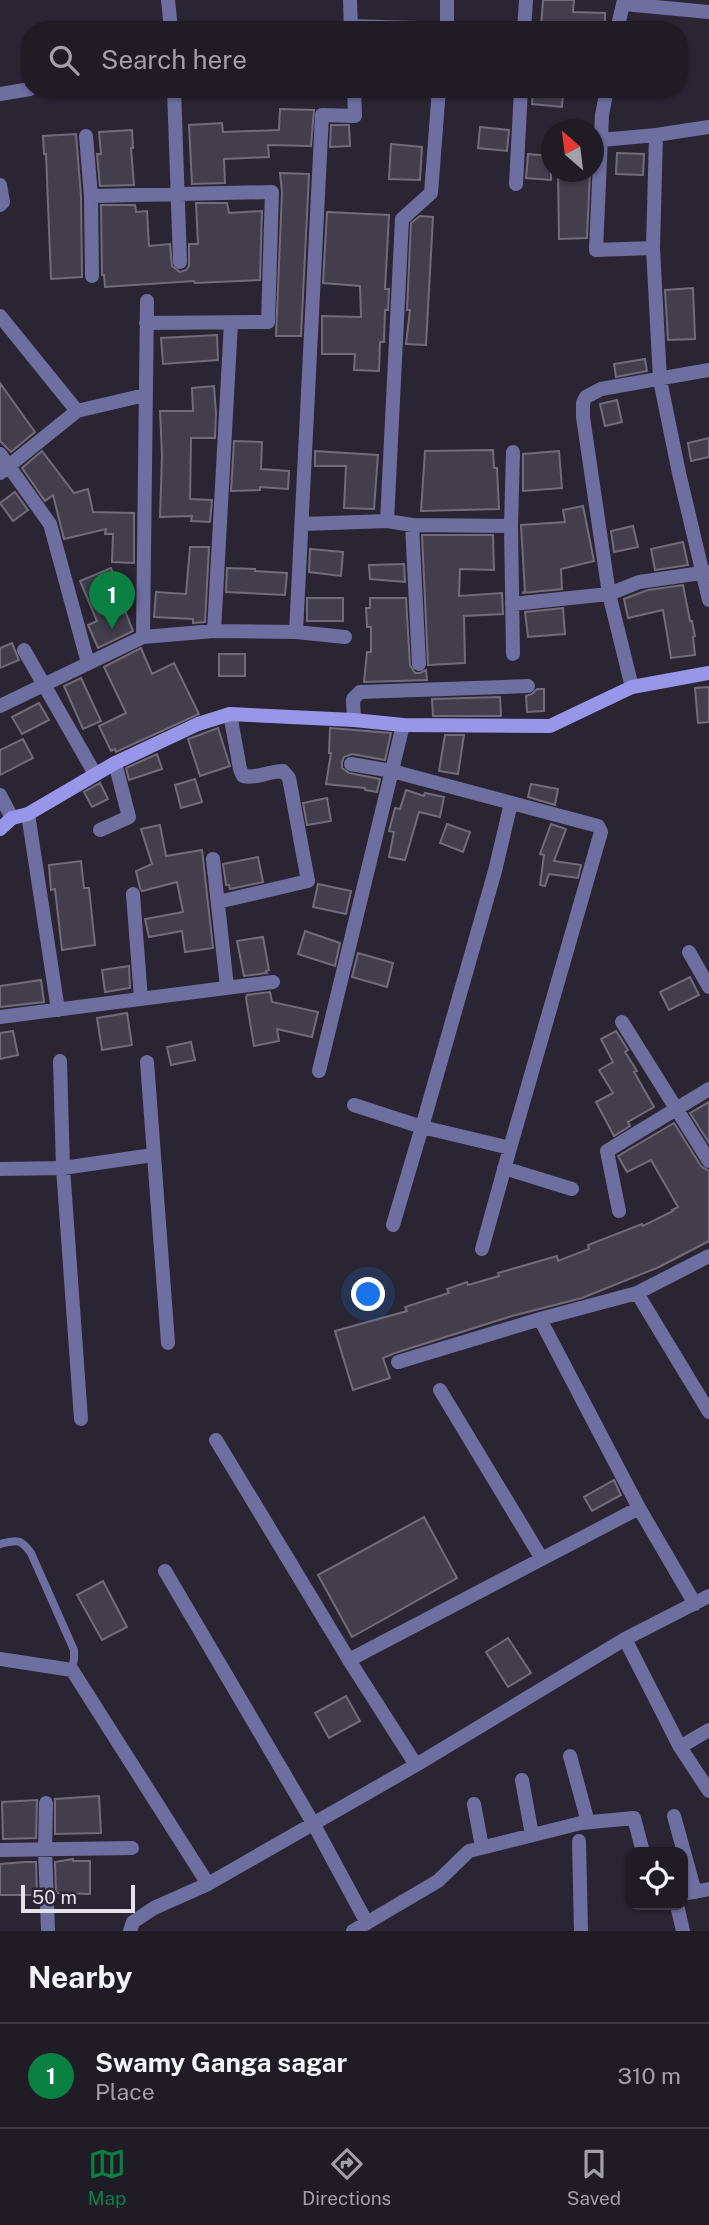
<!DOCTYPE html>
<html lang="en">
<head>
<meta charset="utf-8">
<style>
	body { margin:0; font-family:"Public Sans",sans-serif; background:#28252e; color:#f1f3f6 }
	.controls { position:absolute; right:21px; bottom:21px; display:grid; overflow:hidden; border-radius:14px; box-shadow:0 2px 5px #0004 }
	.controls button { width:63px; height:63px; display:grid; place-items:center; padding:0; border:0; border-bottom:2px solid #3d3a43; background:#201c26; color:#f1f3f6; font:35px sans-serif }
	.compass { position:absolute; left:541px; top:119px; width:63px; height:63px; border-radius:50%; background:#201c26; box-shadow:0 2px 5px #0004; rotate:332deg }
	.scale { position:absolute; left:21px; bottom:18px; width:114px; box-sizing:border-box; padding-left:7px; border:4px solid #e4e1e9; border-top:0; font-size:19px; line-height:24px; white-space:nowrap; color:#e4e1e9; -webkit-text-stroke:5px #2a2532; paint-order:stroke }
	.you { position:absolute; left:369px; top:1295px; width:24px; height:24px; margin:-18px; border:5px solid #fff; border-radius:50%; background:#1a73e8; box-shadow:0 0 0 10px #1a73e833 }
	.badge { display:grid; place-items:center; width:46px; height:46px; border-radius:50%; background:#0b8043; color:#fff; font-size:23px; font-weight:700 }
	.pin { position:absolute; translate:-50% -58px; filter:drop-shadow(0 2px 4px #0008) }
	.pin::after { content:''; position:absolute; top:37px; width:24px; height:21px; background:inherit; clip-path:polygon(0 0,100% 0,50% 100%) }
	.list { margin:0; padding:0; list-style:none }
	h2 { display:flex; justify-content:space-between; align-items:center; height:91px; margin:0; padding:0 28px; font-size:30px }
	h2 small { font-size:23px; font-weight:400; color:#a2a1a7 }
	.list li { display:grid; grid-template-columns:46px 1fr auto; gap:21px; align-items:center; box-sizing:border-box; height:105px; padding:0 28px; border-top:2px solid #3d3a43 }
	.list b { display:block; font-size:26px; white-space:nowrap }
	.list p { margin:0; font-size:23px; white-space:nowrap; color:#a2a1a7 }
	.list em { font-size:23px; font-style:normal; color:#a2a1a7 }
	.icon { flex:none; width:38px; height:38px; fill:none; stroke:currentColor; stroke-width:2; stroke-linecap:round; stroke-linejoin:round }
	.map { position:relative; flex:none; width:709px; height:1931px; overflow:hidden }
	.search { position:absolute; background:#201c26; box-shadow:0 2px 5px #0004; left:21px; right:21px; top:21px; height:77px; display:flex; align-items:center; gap:18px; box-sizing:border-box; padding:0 24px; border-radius:28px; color:#a2a1a7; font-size:26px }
	.sheet { height:196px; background:#201c26 }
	nav { display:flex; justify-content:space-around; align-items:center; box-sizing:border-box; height:98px; border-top:2px solid #3d3a43; background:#201c26; font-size:19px; color:#a2a1a7 }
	nav a { display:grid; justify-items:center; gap:4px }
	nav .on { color:#0b8043 }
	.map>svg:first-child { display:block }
</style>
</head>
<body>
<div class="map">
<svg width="709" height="1931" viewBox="0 0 709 1931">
	<rect width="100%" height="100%" fill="#2a2532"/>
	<!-- building -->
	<path fill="#423e4b" stroke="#716c7b" stroke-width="2" d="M543 0H574L573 12 605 13V30L541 28Z
		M533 89H563L562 107 532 104Z
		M280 109 314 110 311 146 268 145 269 157 224 159 225 183 192 184 189 125 222 123 223 132 279 130Z
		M331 125H349L350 146 330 147Z
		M480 127 509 130 507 151 478 148Z
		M132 130 133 148H131L134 185 100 186 97 154H101L99 132Z
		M76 134 81 196 82 277 51 279 46 154H44L43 136Z
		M391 144 422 147 420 180 389 179Z
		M617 153 644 154 643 175 616 174Z
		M528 154 551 156V180L526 178Z
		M558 172H590L587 238 559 239Z
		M280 173 309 174 301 336H276L282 192Z
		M196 203H227L229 213 262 211 260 280 195 283 194 281 105 287 104 275H102L101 205H135L136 212 147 211 149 246 170 244 172 266 180 272 186 270 189 266V244H198Z
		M327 212 389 215 385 289H389L388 310H385L384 342H380L379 371 354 370 355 354H322V316L361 317 360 286 323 283Z
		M420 216 433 217 426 345 406 344 410 310H407L411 223Z
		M693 288 695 339 668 340 665 290Z
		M217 335 218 360 163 364 161 338Z
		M645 359 647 371 616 377 614 364Z
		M0 383 35 432 11 452 0 441Z
		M214 386 216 413 215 438H191L190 499 212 500 210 522 191 521 192 516 160 517 162 455 160 411H193L192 388Z
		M617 400 622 422 605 426 600 404Z
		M709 438V457L691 461 688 443Z
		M234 441 262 442 261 469 289 471 288 489 260 487V490L231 491Z
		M493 450 494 468H497L499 509 421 511 425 451Z
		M42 451 74 493 88 489 93 512 134 513V563L112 562 113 534H105L106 529 64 539 53 495 45 501 22 468Z
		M315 451 378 455 374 509 344 508 346 466H315Z
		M559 451 562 488 523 491V454Z
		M15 492 28 510 13 521 0 503Z
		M583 506 594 561 561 569 562 589 522 593 525 592 521 525 565 522 563 510Z
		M633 526 638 547 614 552 611 531Z
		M422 535H493L494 570 460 569 459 596 502 593 503 614 464 616 465 663 428 665Z
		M683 542 688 565 655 570 651 549Z
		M190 547H209L205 622 193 623V619L154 617 156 592 186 594Z
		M310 549 343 552 341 576 309 572Z
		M404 564 405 582 370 579 369 565Z
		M111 568 121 592 118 593 133 631 98 648 88 625 97 621 80 581Z
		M227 568 255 569V571L287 573 285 595 226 592Z
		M683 585 690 621H692L695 636 693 637 695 655 671 658 663 610 628 618 624 599 648 590Z
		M307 598H343V621H307Z
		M370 598H406L410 665 415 673H420L426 670 427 680 364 682 367 652H371V627H367L366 608H370Z
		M563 608 565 634 528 637 525 612Z
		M12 643 19 660 0 668V648Z
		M141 648 152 674 174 663 199 714 116 752 115 749 111 751 99 726 126 713 104 667Z
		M219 654H245V676H219Z
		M81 678 101 721 83 729 64 686Z
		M709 687V722L698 723 695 688Z
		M537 689H544V711L527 712 526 696 532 694Z
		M500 697 501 716H433L432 699Z
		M39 703 49 720 22 734 12 717Z
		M218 728 230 766 200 776 188 739Z
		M330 728 391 733 385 760 352 754 344 757 342 762V768L349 773 380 779 377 792 365 790V788L326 784 331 753H329Z
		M445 735H464L458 774 439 771Z
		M23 739 33 758 0 775V750Z
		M157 754 162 769 129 780 126 768Z
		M195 779 202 802 181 808 175 785Z
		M100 783 108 799 92 807 84 792Z
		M531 784 558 789 555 805 528 797Z
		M406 790 424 796 425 793 444 797 440 817 419 812 405 860 389 857 394 832 389 831 395 808 400 809Z
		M327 798 331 821 307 825 303 803Z
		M447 824 470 832 463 852 440 843Z
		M551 824 566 829 554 861 581 865 578 878 549 874 545 886 540 885 544 855 540 854Z
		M160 825 166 856 202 850 213 948 185 952 182 931 149 937 145 919 183 912 177 882 142 891 140 888 136 871 152 864 141 829Z
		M258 857 263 882 230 889 229 885H226L223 864Z
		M81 861 84 888H89L95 945 62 950 55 889 51 890 49 865Z
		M318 884 351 891 346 914 313 907Z
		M305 931 340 943 335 966 298 954Z
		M263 937 269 970 266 971 267 973 244 976 237 941Z
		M358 953 393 963 387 987 352 977Z
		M129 966 130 988 105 992 102 970Z
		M690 977 699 995 669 1010 660 992Z
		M41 980 44 1002 0 1007V986Z
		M270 992 272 1002 318 1012 312 1037 277 1029 279 1041 254 1046 246 998 247 995Z
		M127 1013 132 1045 102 1050 97 1018Z
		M13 1031 18 1055 0 1059V1033Z
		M616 1031 628 1050 625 1052 637 1071 634 1072 654 1107 628 1122 630 1126 614 1136 596 1102 613 1093 599 1070 613 1062 601 1039Z
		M191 1042 195 1060 171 1065 167 1047Z
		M709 1102V1143L690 1113Z
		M674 1123 701 1166 709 1171V1241L659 1267 582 1298 512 1316 395 1353 383 1358 390 1378 353 1390 335 1331 407 1311 405 1307 449 1293 447 1289 467 1282 468 1285 499 1276 498 1273 557 1256 558 1261 589 1249 588 1245 642 1224 643 1226 673 1211 672 1210 678 1207 651 1160 627 1172 618 1156Z
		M614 1480 621 1495 592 1511 584 1497Z
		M424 1517 457 1578 352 1637 318 1575Z
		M103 1581 127 1627 102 1640 77 1595Z
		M508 1638 531 1673 508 1687 486 1652Z
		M346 1696 360 1721 329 1738 315 1713Z
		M99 1796 101 1833 55 1834V1799Z
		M37 1800 36 1838 3 1839 2 1802Z
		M73 1859V1861H90V1894L56 1893 55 1862Z
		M25 1862H36L37 1895H0V1864Z"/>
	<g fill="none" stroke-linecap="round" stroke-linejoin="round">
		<!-- lane -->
		<path stroke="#6f6ea1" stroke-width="8" d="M0 1544C17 1540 20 1538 31 1553L74 1650V1659L72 1670"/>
		<!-- street -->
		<path stroke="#6f6ea1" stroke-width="14" d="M168 0 171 30
			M350 0 351 30
			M624 4 709 12
			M351 26 483 30
			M447 29V0
			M524 30 526 0
			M617 30 624 0
			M174 89 180 262
			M607 89 602 115 596 250 653 248
			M0 94 30 89
			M709 127 656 135 653 248 660 380 679 473 709 600
			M86 136 91 196 92 276
			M601 140 656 135
			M516 184 521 89
			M0 185 3 202 0 205
			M91 196 272 192 268 322 146 323
			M0 316 77 411
			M513 452 511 526 513 654
			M0 454 50 524 88 663
			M0 473 77 411 145 395
			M387 521 402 219 431 193 439 89
			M303 524 387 521 412 525 511 526
			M412 525 419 664
			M512 604 609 594 639 582 709 572
			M214 631 231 323
			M296 632 322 115 355 116 354 89
			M143 637 147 301
			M24 650 95 774
			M632 687 609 594 583 417V403L586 397 601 389 709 370
			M0 706 143 637 214 631 296 632 345 637
			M354 720 353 699 360 692 528 686
			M351 764 392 771 598 826 601 832 510 1148 422 1127 495 871 511 803
			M0 795 12 818
			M28 814 58 1010
			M100 830 129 817 115 763
			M213 859 227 987
			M133 894 141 999
			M218 902 308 881 289 778 283 771C270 771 255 779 243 776L240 769 230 714
			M689 952 709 987
			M0 1017 273 982
			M622 1022 709 1161
			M60 1061 63 1168 81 1419
			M147 1062 168 1343
			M319 1071 403 725
			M354 1105 422 1127 393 1225
			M504 1168 572 1189
			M0 1169 63 1168 153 1155
			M619 1211 607 1151 709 1089
			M482 1249 510 1148
			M637 1293 709 1412
			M540 1319 639 1508 695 1604
			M398 1362 540 1319 637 1293 709 1256
			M440 1390 542 1559
			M216 1440 349 1660 416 1765
			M165 1571 313 1823 367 1923
			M625 1639 680 1747 709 1791
			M0 1659 72 1670 208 1884
			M349 1660 639 1508
			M680 1747 709 1730
			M522 1780 532 1835
			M46 1803 45 1849 48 1931
			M474 1804 482 1847
			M674 1816 695 1892
			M581 1823 634 1818 643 1852
			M579 1841 581 1931
			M0 1850 132 1848
			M683 1894 709 1889
			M677 1905 683 1931
			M130 1931 133 1922 154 1908 208 1884 416 1765 625 1639 709 1596
			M353 1931 438 1881 469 1851 581 1823 586 1820V1815L570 1756"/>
		<!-- secondary -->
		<path stroke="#9995e8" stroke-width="14" d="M0 829 12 818 28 814 115 763 198 724 230 714 354 720 403 725 550 726 632 687 709 673"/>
	</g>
</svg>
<div class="controls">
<button><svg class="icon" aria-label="locate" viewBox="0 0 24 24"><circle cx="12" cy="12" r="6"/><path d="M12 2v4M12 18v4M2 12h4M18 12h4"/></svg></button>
</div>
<svg class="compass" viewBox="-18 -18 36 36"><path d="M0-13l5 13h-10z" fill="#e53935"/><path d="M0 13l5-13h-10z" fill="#a2a1a7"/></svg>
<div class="scale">50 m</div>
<div class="you"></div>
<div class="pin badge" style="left:112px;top:629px">1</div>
<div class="search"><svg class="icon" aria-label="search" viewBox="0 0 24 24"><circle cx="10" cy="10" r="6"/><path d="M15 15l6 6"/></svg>Search here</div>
</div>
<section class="sheet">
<h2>Nearby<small></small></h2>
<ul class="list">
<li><span class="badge">1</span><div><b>Swamy Ganga sagar</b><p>Place</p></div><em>310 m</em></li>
</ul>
</section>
<nav>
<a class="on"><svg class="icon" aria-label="map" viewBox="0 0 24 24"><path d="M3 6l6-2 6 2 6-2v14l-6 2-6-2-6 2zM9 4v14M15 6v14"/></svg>Map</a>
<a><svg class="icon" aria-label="directions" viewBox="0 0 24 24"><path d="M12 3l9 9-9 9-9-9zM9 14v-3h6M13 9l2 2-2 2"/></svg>Directions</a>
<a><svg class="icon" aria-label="saved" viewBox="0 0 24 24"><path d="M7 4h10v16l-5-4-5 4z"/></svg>Saved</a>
</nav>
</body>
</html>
